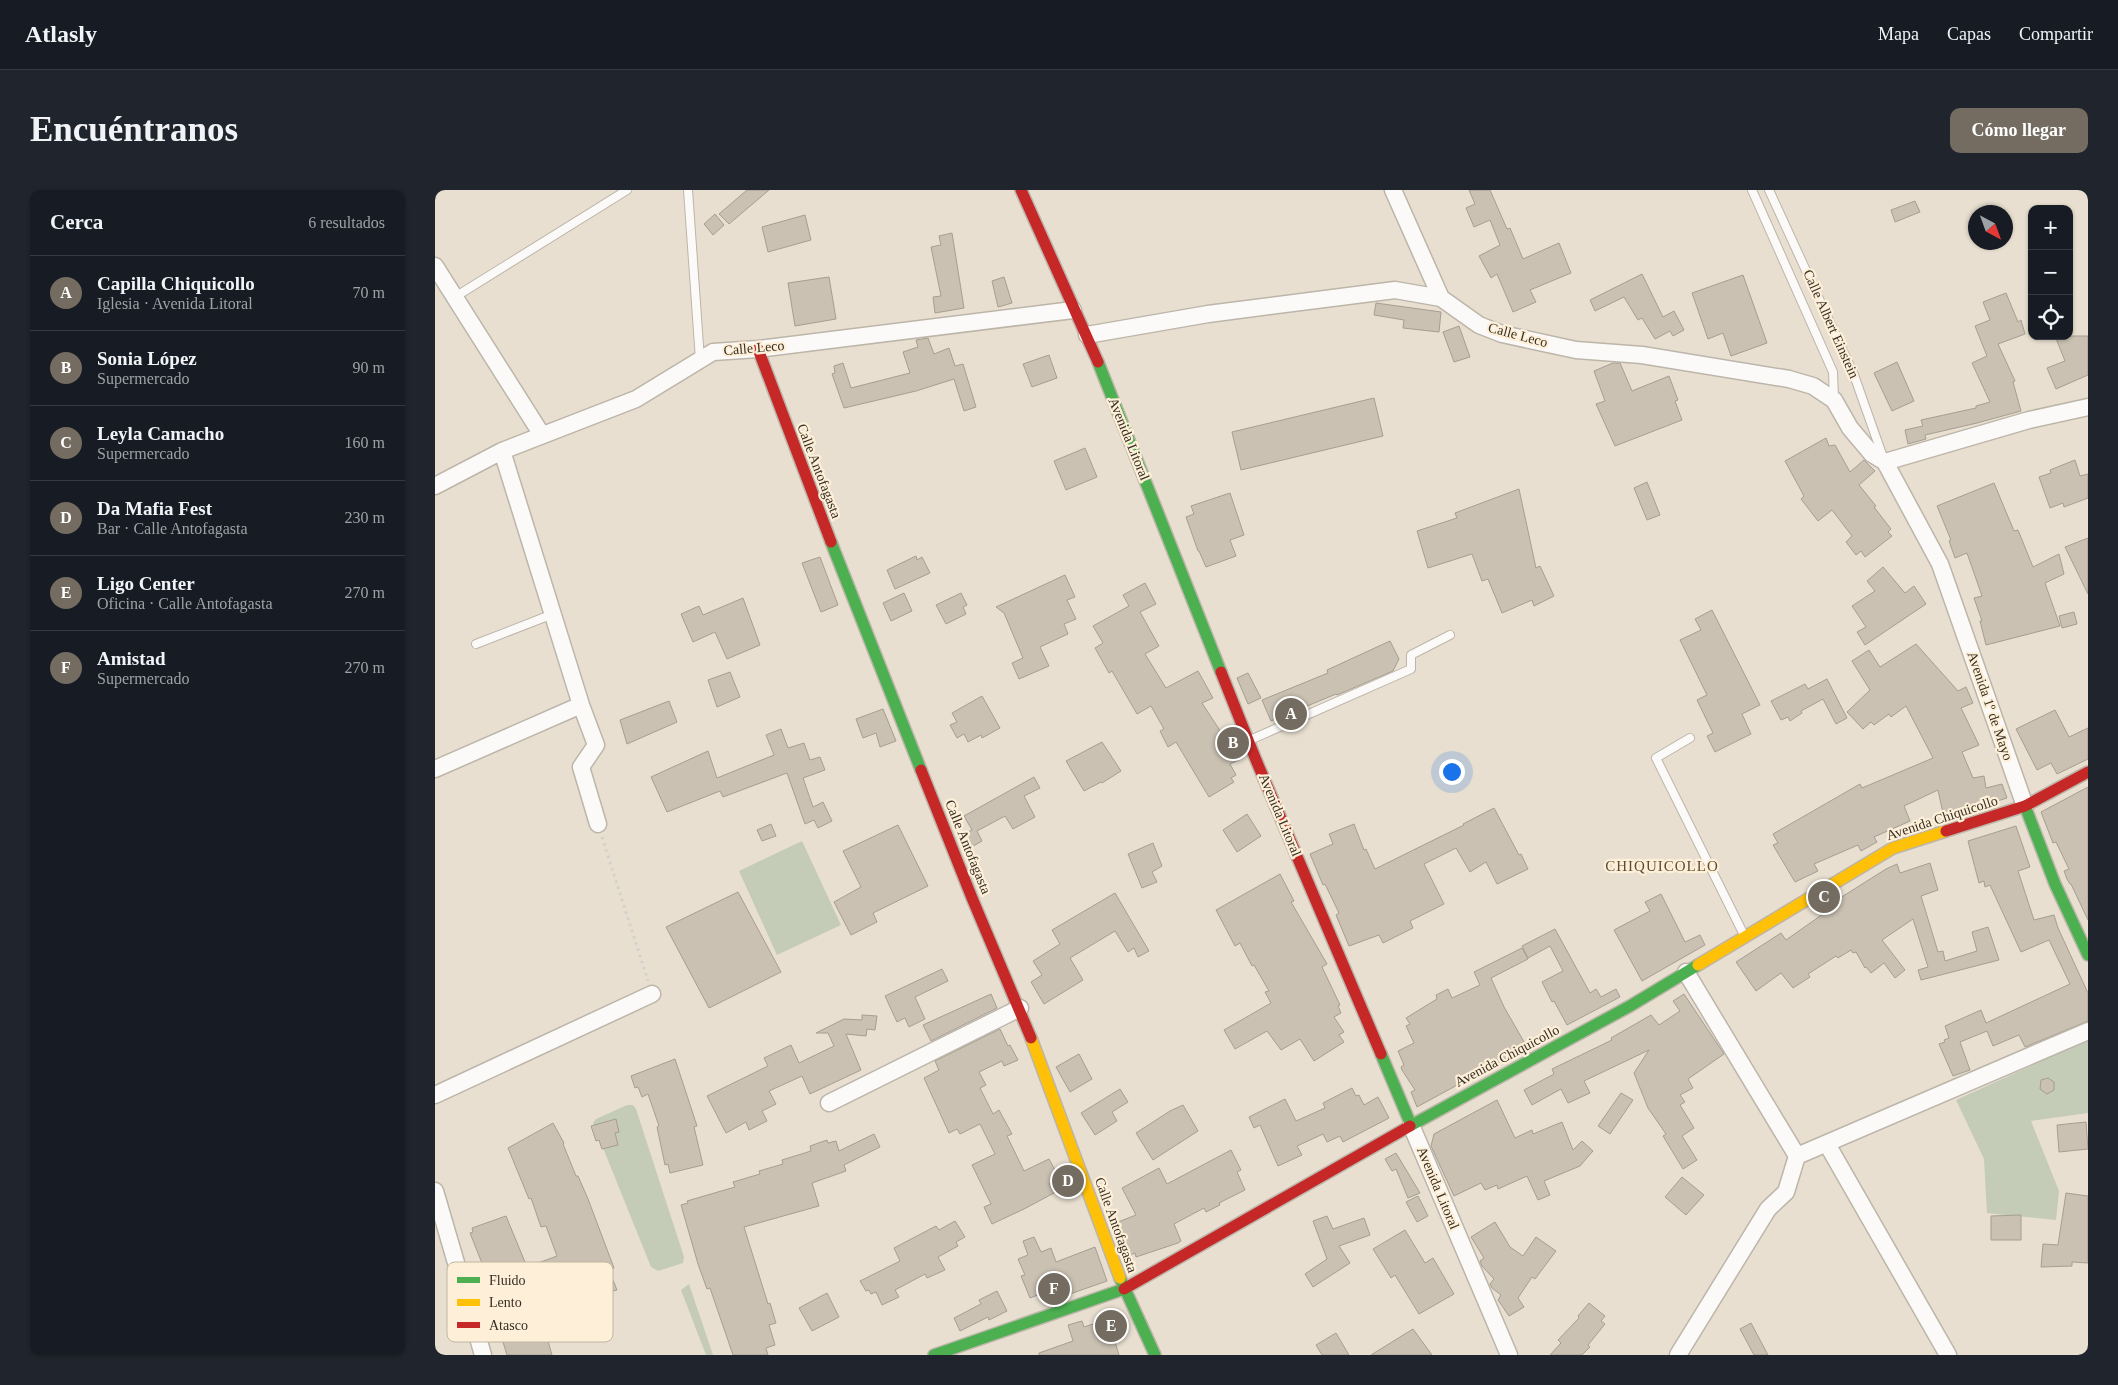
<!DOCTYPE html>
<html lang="es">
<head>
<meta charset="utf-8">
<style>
	body { margin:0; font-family:Georgia,serif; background:#20242c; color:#f1f3f6 }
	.controls { position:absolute; right:15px; top:15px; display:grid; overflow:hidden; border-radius:10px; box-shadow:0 1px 4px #0004 }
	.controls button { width:45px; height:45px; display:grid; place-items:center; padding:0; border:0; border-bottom:1px solid #363941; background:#171b24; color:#f1f3f6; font:25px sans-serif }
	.compass { position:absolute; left:1533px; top:15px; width:45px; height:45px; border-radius:50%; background:#171b24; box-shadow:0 1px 4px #0004; rotate:139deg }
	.you { position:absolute; left:1016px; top:581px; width:18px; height:18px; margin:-12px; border:4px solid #fff; border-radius:50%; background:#1a73e8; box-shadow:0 0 0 8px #1a73e833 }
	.badge { display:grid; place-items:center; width:32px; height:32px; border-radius:50%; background:#746c60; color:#fff; font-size:16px; font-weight:700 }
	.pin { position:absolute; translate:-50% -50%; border:2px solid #fff; box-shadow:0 1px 5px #0006 }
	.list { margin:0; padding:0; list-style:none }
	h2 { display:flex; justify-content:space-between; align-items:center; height:65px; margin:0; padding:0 20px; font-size:21px }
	h2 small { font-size:16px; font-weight:400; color:#9ea1a6 }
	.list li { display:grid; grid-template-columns:32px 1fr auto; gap:15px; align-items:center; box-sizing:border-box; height:75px; padding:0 20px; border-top:1px solid #363941 }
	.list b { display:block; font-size:19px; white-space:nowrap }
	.list p { margin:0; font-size:16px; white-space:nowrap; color:#9ea1a6 }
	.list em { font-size:16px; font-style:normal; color:#9ea1a6 }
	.icon { flex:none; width:28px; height:28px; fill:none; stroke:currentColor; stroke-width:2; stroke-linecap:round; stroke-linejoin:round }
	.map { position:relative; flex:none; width:1653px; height:1165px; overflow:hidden; border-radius:10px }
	header { display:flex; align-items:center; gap:30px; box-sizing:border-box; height:70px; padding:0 25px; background:#171b24; border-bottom:1px solid #363941 }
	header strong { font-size:24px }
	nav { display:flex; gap:28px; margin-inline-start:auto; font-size:18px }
	.intro { display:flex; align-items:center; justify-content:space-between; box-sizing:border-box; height:120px; padding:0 30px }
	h1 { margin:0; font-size:35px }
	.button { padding:12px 22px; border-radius:10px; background:#746c60; color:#fff; font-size:18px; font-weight:700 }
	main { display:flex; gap:30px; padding:0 30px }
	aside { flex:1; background:#171b24; border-radius:10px; box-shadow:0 1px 4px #0004 }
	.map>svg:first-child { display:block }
</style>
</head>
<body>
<header>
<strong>Atlasly</strong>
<nav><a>Mapa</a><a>Capas</a><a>Compartir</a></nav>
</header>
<div class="intro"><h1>Encuéntranos</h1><a class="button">Cómo llegar</a></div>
<main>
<aside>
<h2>Cerca<small>6 resultados</small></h2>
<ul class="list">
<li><span class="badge">A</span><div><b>Capilla Chiquicollo</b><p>Iglesia · Avenida Litoral</p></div><em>70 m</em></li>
<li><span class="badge">B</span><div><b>Sonia López</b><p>Supermercado</p></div><em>90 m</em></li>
<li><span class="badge">C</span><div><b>Leyla Camacho</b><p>Supermercado</p></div><em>160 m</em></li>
<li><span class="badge">D</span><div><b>Da Mafia Fest</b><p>Bar · Calle Antofagasta</p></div><em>230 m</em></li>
<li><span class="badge">E</span><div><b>Ligo Center</b><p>Oficina · Calle Antofagasta</p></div><em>270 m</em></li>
<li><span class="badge">F</span><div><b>Amistad</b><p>Supermercado</p></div><em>270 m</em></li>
</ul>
</aside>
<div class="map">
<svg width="1653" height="1165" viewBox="0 0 1653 1165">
	<rect width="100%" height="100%" fill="#e8dfd0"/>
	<!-- green -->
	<path fill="#c4cbb7" d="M367 651 406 735 342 765 304 681Z
		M1653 850V923L1596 931 1624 1001 1621 1030 1552 1023 1549 969 1521 910Z
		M192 915H198L201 919 249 1067 248 1073 223 1081 216 1077 158 933 161 929Z
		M254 1094 278 1165H271L246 1100Z"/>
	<!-- building -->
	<path fill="#cac1b2" stroke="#a59e92" d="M312 0H334L294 34 284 24Z
		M1034 0H1055L1072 39 1075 38 1088 69 1124 53 1136 83 1095 100 1101 112 1078 122 1062 84 1056 88 1044 66 1065 55 1055 30 1039 37 1031 18 1040 14Z
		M1480 11 1485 22 1460 32 1456 20Z
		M280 24 289 35 278 45 269 34Z
		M370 25 376 50 333 62 327 37Z
		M517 43 529 118 500 123 498 107 506 106 496 57 506 55 504 46Z
		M1207 84 1228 127 1239 121 1249 140 1238 146 1235 141 1220 149 1207 128 1203 130 1189 107 1160 121 1155 110Z
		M1308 85 1332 153 1296 166 1288 143 1273 149 1257 103Z
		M394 87 401 129 360 136 353 93Z
		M569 87 577 113 563 117 557 91Z
		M1571 103 1583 132 1586 130 1590 144 1563 154 1580 191 1578 192 1586 221 1542 233 1490 245 1491 249 1473 254 1470 240 1488 236 1486 230 1541 218V216L1555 212 1537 173 1552 166 1540 136 1555 130 1548 112Z
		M941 113 1006 122 1004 142 968 138 969 130 939 125Z
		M1024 136 1035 167 1019 172 1008 142Z
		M1620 146H1653V185L1621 199 1612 178 1630 171Z
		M493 148 499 164 514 158 520 176 528 174 541 217 529 221 519 189 481 201 409 218 397 184 400 183 399 176 408 173 416 198 475 183 468 162 483 157 481 150Z
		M614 165 622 188 597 197 588 174Z
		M1462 172 1479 211 1457 221 1439 183Z
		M1178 173H1185L1197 201 1234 186 1243 210 1240 211 1247 230 1180 256 1161 214 1170 211 1159 181Z
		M939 208 948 246 806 280 797 242Z
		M1391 248 1394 256 1400 255 1415 282 1429 270 1440 281 1424 295 1441 316 1439 317 1456 339 1453 342 1457 346 1430 367 1426 361 1421 365 1411 352 1417 346 1397 320 1383 331 1366 309 1369 306 1350 271Z
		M650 258 662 287 631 300 619 271Z
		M1640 270 1645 286 1653 284V308L1629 317 1628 313 1615 318 1604 287 1616 283 1615 280Z
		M1212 292 1225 325 1212 330 1199 298Z
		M1559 293 1579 341 1583 340 1598 377 1624 364 1629 384 1610 393 1625 436 1551 455 1545 431H1547L1539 408 1547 406 1532 363 1520 368 1514 351 1516 350 1502 316Z
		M1084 299 1101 378 1105 376 1119 406 1099 416 1097 410 1067 423 1053 389 1047 391 1037 364 993 378 982 341 1022 328 1020 323Z
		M795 303 809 345 795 350 801 366 771 377 764 361H763L751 327 759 324 756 316Z
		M1653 348V404L1630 357Z
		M481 366 482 370 487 367 495 383 460 399 452 380Z
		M385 367 403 415 386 422 367 373Z
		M1448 377 1470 403 1479 396 1491 414 1430 455 1422 442 1431 437 1417 416 1440 401 1432 391Z
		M630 385 640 407 632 410 641 429 629 434 633 444 605 457 614 476 584 489 577 473 588 468 569 423 561 417Z
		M710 393 721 414 705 422 724 456 710 464 731 498 763 481 778 508 767 513 804 570 795 574 801 585 796 588 799 592 774 607 741 552 733 557 725 541 729 539 716 516 702 524 677 481 674 483 660 458 668 453 658 436 694 416 688 405Z
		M469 403 477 421 456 431 448 413Z
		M526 403 532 415 528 417 531 424 511 434 501 415Z
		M308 408 325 455 292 469 280 442 258 452 246 424 264 416 268 425Z
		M1277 420 1325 515 1307 524 1316 544 1280 562 1272 546 1278 543 1262 510 1272 505 1245 450 1266 440 1260 429Z
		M1639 422 1642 434 1627 438 1624 426Z
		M955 451 964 469 958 481 902 505 901 504 836 531 827 510 893 483 892 480Z
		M1481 454 1523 501 1531 497 1538 513 1526 518 1544 555 1527 562 1538 588 1549 586 1551 598 1567 594 1572 608 1547 616 1508 623 1503 600 1469 616 1475 631 1439 647 1442 652 1426 661 1423 655 1379 674 1383 681 1360 692 1338 655 1343 653 1338 644 1425 594 1427 598 1498 568 1471 516 1456 527 1454 524 1439 535 1436 532 1428 539 1412 522 1435 500 1417 471 1434 460 1445 477Z
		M295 482 305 507 282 517 273 490Z
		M813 483 826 508 813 514 802 488Z
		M1392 489 1412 528 1401 534 1388 509 1366 521 1367 523 1355 531 1353 527 1346 530 1336 511 1370 494 1373 499Z
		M547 506 565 538 547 548 546 545 533 552 529 544 522 548 515 535 522 532 517 523Z
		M234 511 242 532 192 554 185 530Z
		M448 519 461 551 445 557 441 543 428 548 421 529Z
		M1620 520 1634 547 1653 538V569L1622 584 1616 573 1602 580 1581 539Z
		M346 539 353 558 369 553 375 570 385 567 390 580 368 588 378 617 388 612 397 631 383 638 379 630 370 634 352 583 288 607 285 601 232 622 216 587 273 561 282 588 339 565 331 545Z
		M667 552 686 581 667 593 666 592 649 601 631 571Z
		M599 587 605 598 589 606 600 627 578 639 570 626 542 641 547 651 533 659 526 645 537 640 529 626Z
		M1653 597V730L1636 694H1635L1632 689 1629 681 1634 679 1621 652 1618 653 1606 622Z
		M1059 618 1084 665 1086 664 1093 679 1062 694 1051 672 1035 682 1021 658 989 674 1009 714 975 731 978 738 948 753 944 745 914 756 901 725 904 723 890 694 888 695 875 664 898 654 894 644 919 634 929 660 931 659 940 679 1029 635 1028 634Z
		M812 624 826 646 802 662 788 640Z
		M336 634 341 646 327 651 322 640Z
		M463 635 493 696 438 723 442 732 416 745 399 712 426 697 408 661Z
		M1581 636 1595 677 1583 681 1599 730 1619 725 1623 738 1653 803V831L1590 857 1584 845 1558 856 1552 841 1525 852 1535 880 1518 886 1504 854 1510 852 1509 850 1514 848 1510 836 1546 820 1551 833 1635 794 1614 750 1586 762 1555 695 1550 697 1549 691 1544 693 1533 651Z
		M718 653 727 676 717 682 722 692 707 698 693 664Z
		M1495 673 1503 700 1486 706 1503 762 1508 761 1510 771 1542 761 1537 742 1553 737 1564 770 1486 790 1483 780 1493 777 1478 729 1447 750 1470 780 1460 788 1449 773 1436 783 1431 777 1430 778 1421 762 1418 763 1416 760 1403 768 1401 766 1373 784 1375 787 1358 798 1346 783 1321 801 1301 772 1346 743 1351 750 1388 724 1386 720 1451 679 1462 674 1465 683Z
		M845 684 859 711 856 712 892 774 887 777 905 815 903 816 906 823 899 827 909 842 904 845 909 852 879 871 865 849 846 860 832 841 800 859 789 840 836 813 830 802 834 801 819 775 817 776 805 753 800 756 781 720Z
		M303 702 346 782 274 818 231 737Z
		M680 703 714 761 703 767 699 758 693 762 680 741 635 768 648 790 609 814 596 792 607 785 598 771 625 754 617 740Z
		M1226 704 1250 752 1265 745 1270 755 1207 791 1179 740 1215 721 1210 712Z
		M1120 739 1155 803 1161 799 1166 807 1181 799 1185 807 1132 835 1119 811 1117 812 1107 792 1128 781 1115 756 1093 768 1087 756Z
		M1087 758 1093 769 1056 788 1069 817 1092 857 982 917 976 902 980 900 967 880 966 877 969 875 963 861 979 853 971 836 975 834 971 828 1002 809 1001 805 1013 799 1017 808 1045 795 1039 782Z
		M507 779 513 791 480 807 490 829 474 837 470 828 462 832 450 806Z
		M556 804 562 818 496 851 488 835Z
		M1249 804 1289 864 1253 889 1258 898 1245 905 1250 912 1245 915 1259 938 1247 946 1262 970 1248 979 1228 946 1231 944 1213 918 1199 883 1214 860 1149 891 1155 903 1133 913 1126 899 1097 915 1089 900 1119 884 1117 879 1177 850 1176 848 1216 825 1224 835 1245 821 1238 811Z
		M427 825 442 826 440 840 432 839 431 846 411 844 426 880 375 904 367 886 334 901 341 914 327 921 332 931 314 940 311 932 291 943 272 906 333 876 329 868 356 855 364 873 399 856 393 843H381L409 829 427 830Z
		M565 839 573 856 575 855 583 870 569 876 567 871 544 882 551 895 545 898 558 924 564 920 577 944 572 946 589 981 614 969 620 980 619 981 622 989 614 994 619 1003 589 1019 557 1034 549 1017 556 1014 537 975 560 964 545 934 525 944 522 939 514 943 489 888 504 880 500 871Z
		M644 864 657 889 635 902 621 877Z
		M240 869 262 936 259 937 268 975 235 983 233 974 230 975 222 937 224 936 213 904 207 907 203 897 200 898 196 886Z
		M1613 888 1619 892V900L1612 904 1605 899 1606 890Z
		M917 898 921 906 924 905 929 915 943 907 954 928 908 952 905 946 892 952 888 944 862 956 867 965 843 976 825 935 819 938 814 927 850 909 861 931 890 918 888 913Z
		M685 899 693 912 677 922 682 931 660 945 646 923Z
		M1186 903 1198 910 1175 944 1163 936Z
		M1062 910 1080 948 1097 940 1098 944 1127 932 1138 960 1147 951 1158 961 1145 976 1109 991 1115 1005 1103 1010 1092 986 1063 999 1062 995 1050 1000 1046 993 1019 1006 996 956 999 944Z
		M748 915 763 941 718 970 701 943 735 921Z
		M181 929 184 942 180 943 183 955 167 959 164 950 161 951 156 936Z
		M1651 932 1653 959 1624 962 1622 935Z
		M118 933 129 953 128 954 141 986H143L153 1009 179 1078 174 1080 182 1100 175 1102 177 1107 134 1124 140 1142 113 1151 117 1165H72L53 1104 47 1106 43 1095 54 1091 35 1043 38 1042 37 1038 71 1026 92 1077 122 1066 111 1036 106 1037 96 1008 94 1009 73 958Z
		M439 944 445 957 409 975 411 981 377 993 384 1016 309 1037 333 1114 335 1113 341 1133 334 1135 340 1155 331 1158 333 1165H298L275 1098 272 1099 263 1074 246 1015 253 1013 252 1011 300 997 298 992 325 984 324 981 348 974 347 970 376 961 375 956 392 950 393 953 401 951 404 961Z
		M796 960 806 980 802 982 810 1000 784 1013 785 1015 771 1022 769 1018 739 1034 746 1051 743 1053 701 1067 700 1063 695 1065 683 1032 701 1025 687 998 724 978 732 994Z
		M961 963 985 1003 973 1008 961 979 957 981 950 969Z
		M1247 987 1269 1005 1251 1025 1230 1007Z
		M1631 1003 1653 1006V1073L1637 1072V1076L1606 1077 1608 1054 1623 1055Z
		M983 1006 993 1026 982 1032 971 1012Z
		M1586 1025V1050H1556V1026Z
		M892 1026 898 1039 929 1028 935 1045 904 1056 915 1073 878 1097 870 1084 892 1069 878 1031Z
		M520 1031 530 1047 521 1052 523 1056 503 1067 510 1080 492 1088 490 1084 460 1100 464 1107 447 1115 441 1102 436 1104 434 1100 431 1101 425 1091 465 1071 459 1058 501 1036 504 1040Z
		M1060 1032 1075 1057 1088 1066 1101 1047 1121 1061 1100 1089 1097 1087 1083 1108 1089 1117 1074 1126 1063 1110 1066 1105 1057 1098 1055 1094 1059 1089 1047 1076 1045 1071 1049 1068 1036 1047Z
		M970 1040 990 1073 998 1068 1019 1104 984 1124 960 1085 956 1088 938 1059Z
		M599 1047 606 1062 616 1058 621 1072 660 1057 672 1091 632 1105 629 1095 595 1108 586 1086 590 1085 583 1069 593 1065 588 1051Z
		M562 1101 572 1121 554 1130 553 1127 525 1141 519 1128 546 1114 544 1110Z
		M392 1103 404 1127 377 1141 364 1118Z
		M1154 1113 1170 1126 1166 1131 1170 1134 1153 1155 1155 1157 1147 1165H1115L1126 1153 1123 1150 1144 1128 1143 1126Z
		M673 1129 684 1165H604V1163L638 1151 633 1135 647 1131 649 1137Z
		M1316 1133 1333 1165H1319L1305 1139Z
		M978 1139 997 1165H936Z
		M901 1143 914 1165H887L881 1155Z"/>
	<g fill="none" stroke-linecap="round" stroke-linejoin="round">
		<!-- lane casing -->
		<g stroke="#bcb5a9" stroke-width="10">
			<path id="lane" d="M253 0 265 170
				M1317 0 1398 182 1399 208
				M1334 0 1419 185 1449 270
				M20 107 192 0
				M41 454 118 424
				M1255 548 1221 568 1309 745
				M815 550 976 479V465L1015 445"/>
		</g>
		<!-- street casing -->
		<g stroke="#bcb5a9" stroke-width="19">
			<path id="street" d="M958 0 1006 108
				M0 76 107 245
				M652 145 773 124 960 100 1006 108 1044 135 1067 144 1141 160 1207 165 1354 189 1378 196 1399 210 1415 238 1437 264 1450 272 1594 230 1653 217
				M67 261 146 515 161 555 146 577 163 634
				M1450 272 1505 374 1590 616
				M0 296 67 261 201 209 278 162 323 159 638 120
				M0 579 146 515
				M1251 782 1362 966
				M0 905 217 804
				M394 913 585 818
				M976 935 1074 1165
				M1392 954 1513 1165
				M0 1001 48 1165
				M1243 1165 1333 1019 1351 1002 1362 966 1653 841"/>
		</g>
		<!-- fast casing -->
		<g stroke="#bcb5a9" stroke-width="14">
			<path id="fast" d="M663 172 786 482
				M396 352 486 580
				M1590 616 1620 694 1653 765
				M946 864 976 935
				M975 936 1195 816 1263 775
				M685 1088 720 1165
				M499 1165 689 1099"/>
		</g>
		<!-- slow casing -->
		<g stroke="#bcb5a9" stroke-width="14">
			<path id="slow" d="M1263 775 1458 658 1511 641
				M596 848 685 1088"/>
		</g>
		<!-- jam casing -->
		<g stroke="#bcb5a9" stroke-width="14">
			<path id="jam" d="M586 0 663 172
				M323 159 396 352
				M786 482 821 570 946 864
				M486 580 537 708 596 848
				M1511 641 1590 616 1653 582
				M689 1099 975 936"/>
		</g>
		<!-- path -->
		<path stroke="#d4d1cc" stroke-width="3" stroke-dasharray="2.5 4" stroke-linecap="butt" d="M167 647 213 791"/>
		<!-- lane -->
		<use href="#lane" stroke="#fcfaf8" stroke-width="8"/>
		<!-- street -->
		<use href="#street" stroke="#fcfaf8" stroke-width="16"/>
		<!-- fast -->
		<use href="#fast" stroke="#4caf50" stroke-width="11"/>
		<!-- slow -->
		<use href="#slow" stroke="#ffc107" stroke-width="11"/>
		<!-- jam -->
		<use href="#jam" stroke="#c62828" stroke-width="11"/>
	</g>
	<g text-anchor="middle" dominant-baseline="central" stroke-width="4.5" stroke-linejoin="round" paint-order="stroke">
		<!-- street labels -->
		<g font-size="14" fill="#352e23" stroke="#fef0d8">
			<text transform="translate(1396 134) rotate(66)">Calle Albert Einstein</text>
			<text transform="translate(1083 145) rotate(15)">Calle Leco</text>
			<text transform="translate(319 158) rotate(-5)">Calle Leco</text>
			<text transform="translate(694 249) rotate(68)">Avenida Litoral</text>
			<text transform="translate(384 281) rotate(69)">Calle Antofagasta</text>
			<text transform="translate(1555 516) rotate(71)">Avenida 1º de Mayo</text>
			<text transform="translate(845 625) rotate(67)">Avenida Litoral</text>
			<text transform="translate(1507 628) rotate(-18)">Avenida Chiquicollo</text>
			<text transform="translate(533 657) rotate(68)">Calle Antofagasta</text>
			<text transform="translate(1072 866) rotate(-28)">Avenida Chiquicollo</text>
			<text transform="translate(1003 998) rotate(67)">Avenida Litoral</text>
			<text transform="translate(681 1035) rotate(70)">Calle Antofagasta</text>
		</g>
		<!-- neighbourhood labels -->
		<g font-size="15" letter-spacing="1" fill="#5c4d34" stroke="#fef0d8">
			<text x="1227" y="676">CHIQUICOLLO</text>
		</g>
	</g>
	<!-- legend -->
	<rect x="12" y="1072" width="166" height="80" rx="8" fill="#fef0d8" stroke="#c2b6a2" stroke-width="1"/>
	<rect x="22" y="1087" width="23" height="6" fill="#4caf50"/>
	<rect x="22" y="1109" width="23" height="7" fill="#ffc107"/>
	<rect x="22" y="1132" width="23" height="6" fill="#c62828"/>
	<g font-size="14" fill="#352e23">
		<text x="54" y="1095">Fluido</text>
		<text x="54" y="1117">Lento</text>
		<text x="54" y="1140">Atasco</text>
	</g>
</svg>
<div class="controls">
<button>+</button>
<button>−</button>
<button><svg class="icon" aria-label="locate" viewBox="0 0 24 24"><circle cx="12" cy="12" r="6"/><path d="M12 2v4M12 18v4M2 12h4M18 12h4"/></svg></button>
</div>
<svg class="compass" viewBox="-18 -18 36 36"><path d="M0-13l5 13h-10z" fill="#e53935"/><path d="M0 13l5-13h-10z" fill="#9ea1a6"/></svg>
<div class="you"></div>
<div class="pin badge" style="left:856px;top:524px">A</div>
<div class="pin badge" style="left:798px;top:553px">B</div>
<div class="pin badge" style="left:1389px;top:707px">C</div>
<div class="pin badge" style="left:633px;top:991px">D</div>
<div class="pin badge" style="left:676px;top:1136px">E</div>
<div class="pin badge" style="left:619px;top:1099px">F</div>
</div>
</main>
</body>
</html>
